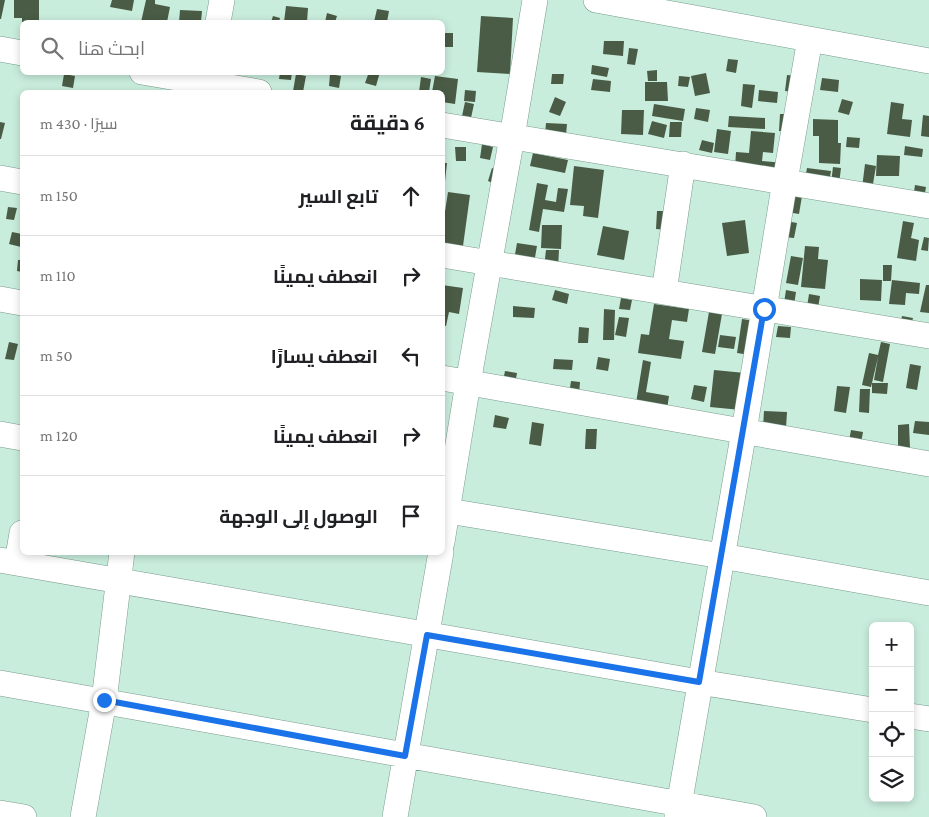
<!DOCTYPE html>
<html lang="ar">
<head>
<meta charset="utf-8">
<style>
	body { margin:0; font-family:"Crimson Pro",Cairo,serif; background:#f6f6f6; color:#202124; direction:rtl }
	.controls { position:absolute; right:15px; bottom:15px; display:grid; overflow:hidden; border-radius:8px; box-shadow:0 2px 8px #0003 }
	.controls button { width:45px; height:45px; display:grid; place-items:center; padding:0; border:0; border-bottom:1px solid #e0e0e0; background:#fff; color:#202124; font:25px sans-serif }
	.stop { position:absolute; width:15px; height:15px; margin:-11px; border:4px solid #1a73e8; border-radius:50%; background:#fff }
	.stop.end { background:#1a73e8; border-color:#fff; box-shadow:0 1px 5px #0008 }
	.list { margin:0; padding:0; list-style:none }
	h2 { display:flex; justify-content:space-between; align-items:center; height:65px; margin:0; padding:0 20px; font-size:21px }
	h2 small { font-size:16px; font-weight:400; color:#757577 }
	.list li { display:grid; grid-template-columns:32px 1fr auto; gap:15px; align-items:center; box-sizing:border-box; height:80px; padding:0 20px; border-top:1px solid #e0e0e0 }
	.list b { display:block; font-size:19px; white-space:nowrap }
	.list em { font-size:16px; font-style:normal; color:#757577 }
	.icon { flex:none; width:28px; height:28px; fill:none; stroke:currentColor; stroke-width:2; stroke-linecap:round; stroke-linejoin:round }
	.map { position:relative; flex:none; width:929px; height:817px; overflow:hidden; direction:ltr }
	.search { position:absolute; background:#fff; box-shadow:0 2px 8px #0003; left:20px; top:20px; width:425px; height:55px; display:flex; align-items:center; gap:12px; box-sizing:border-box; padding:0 18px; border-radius:8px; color:#757577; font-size:19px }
	.panel { position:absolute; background:#fff; box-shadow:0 2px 8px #0003; left:20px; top:90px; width:425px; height:465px; border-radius:8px; direction:rtl }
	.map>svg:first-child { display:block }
</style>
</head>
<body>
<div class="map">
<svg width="929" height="817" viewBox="0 0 929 817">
	<rect width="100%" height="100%" fill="#c9eddd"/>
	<!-- building -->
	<path fill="#4a5c45" d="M0 0H5L1 19H0Z
		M14 0H39V22H22V18H14Z
		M112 0H134L132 11 110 7Z
		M146 0H155V4L170 7 167 22H141Z
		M286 6 308 8 307 22H284Z
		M377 9 389 11 387 22H374Z
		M180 10 202 11 201 22H179Z
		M327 13 337 16 335 22H325Z
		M273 16 280 18 279 22H271Z
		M481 16 513 18 510 74 477 72Z
		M442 33H453V47H442Z
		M604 41H624L623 56 603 54Z
		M629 48 638 49 635 65 627 64Z
		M728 59 738 60 736 73 726 71Z
		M592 65 609 68 607 77 591 74Z
		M657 70V81H648L647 71Z
		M280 72H292L291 80 279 79Z
		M369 72H380L376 86 365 83Z
		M706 73 710 93 695 96 691 76Z
		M64 74 75 76 73 88 62 86Z
		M296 74 306 76 303 92 293 91Z
		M330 74 341 76 339 88 329 86Z
		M552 74H564L563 84H551Z
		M787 75 796 76 794 92 785 91Z
		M435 76 458 79 455 104 442 102V92H432Z
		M679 76 690 77 688 87 678 86Z
		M421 77 431 79 429 92H419Z
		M822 78 839 80 838 92 820 90Z
		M593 79 611 81 610 92 591 90Z
		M645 82H667L668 101H645Z
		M743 84 755 85 752 108 741 106Z
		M465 90 476 91 475 102 464 101Z
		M759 90 778 92 777 103 758 101Z
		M555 97 566 102 560 116 549 112Z
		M842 99 853 102 849 115 838 112Z
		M465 102 474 104 471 118 462 116Z
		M891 102 904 104 902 119 912 120 910 137 887 134Z
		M654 104 685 109 683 121 652 116Z
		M696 108 710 110 708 122 694 119Z
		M622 110H644L643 135 621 134Z
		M780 114H789V131H779Z
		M923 115 929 116V137L921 136Z
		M729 116 765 118V129L728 127Z
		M813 119 838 120V143H841L840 164 819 163V136H813Z
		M652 121 667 125 664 138 648 134Z
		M0 122 5 123 1 139H0Z
		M670 122H682L681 137H669Z
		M546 123 567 124 566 135 545 134Z
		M717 129 731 131 728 154 714 152Z
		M751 131 775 133 773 153 763 152 762 161 785 163 783 184 735 168 736 152 749 153Z
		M847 137 860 138 859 148 846 147Z
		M702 140 714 143 712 153 699 150Z
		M482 144 493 147 490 160 480 158Z
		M905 146 923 149 922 157 904 155Z
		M455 147H466V161H456Z
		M533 153 568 160 565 173 530 166Z
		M877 155 900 156 899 176H876Z
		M442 163H447L445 181H442Z
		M865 164 876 166 872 190 862 188Z
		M574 166 604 170 598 218 583 216 584 206 570 205Z
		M833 167 841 168 839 184 831 183Z
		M492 168 502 171 497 185 488 181Z
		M807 168 831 171 829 183 805 179Z
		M537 183 548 185 545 200 556 202 558 188 568 189 564 212 543 209 539 232 529 230Z
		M915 185 926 187 924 199 913 198Z
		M448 192 470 195 463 246 442 243V231Z
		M790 194 802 196 799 214 787 212Z
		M8 207 17 208 14 220 6 219Z
		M657 211H668L667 230 656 229Z
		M745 220 749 253 727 256 722 223Z
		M786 221 797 223 794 238 784 237Z
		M903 221 914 223 911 238 919 240 916 261 897 258Z
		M542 225H562L561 249 541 248Z
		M603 226 629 231 624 260 597 255Z
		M12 232 22 234 21 247 9 244Z
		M924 237 929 238 928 251 921 250Z
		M517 243 537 246 534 263 514 260Z
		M805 246 819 247 818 259 828 260 825 289 801 287Z
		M546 250H559L558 268 544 267Z
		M791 256 803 258 798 285 786 283Z
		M18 260H22V272L17 271Z
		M883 265H892L891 281H883Z
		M860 279 882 280 881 301 860 300Z
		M892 280 920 283 919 294 906 293 905 305 889 304Z
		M442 285 463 288 459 314 449 312 446 326H442Z
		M926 285H929V313L920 312Z
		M555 290 569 294 567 304 552 300Z
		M786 290 796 292 794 305 784 303Z
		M809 294 820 296 818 308 807 307Z
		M621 298 632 300 630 310 619 309Z
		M654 304 689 309 687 322 672 320 669 339 684 341 681 359 638 353 641 334 649 335Z
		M513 306 535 308 534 318 513 317Z
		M604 309 615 310 614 340H603Z
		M709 312 722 314 715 354 702 352Z
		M902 316 913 318 910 330 899 328Z
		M619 317 629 318 626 337 615 335Z
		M742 319 755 321 750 355 737 353Z
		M778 326 791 327 790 338 776 337Z
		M579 327 589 328 588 343H578Z
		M720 335 736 337 734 349 718 347Z
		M9 342 18 344 14 360 5 359Z
		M881 342 890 344 883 382 874 380 878 357 872 383H888L887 394 872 393V383L871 387 862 385 869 353 878 355Z
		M598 357 610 359 608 371 596 369Z
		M554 359 573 360 572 370 553 369Z
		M643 360 651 362 646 392 669 396 667 409 636 403Z
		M910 364 921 366 917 390 906 388Z
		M714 370 745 373 741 410 710 407Z
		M505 371 517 373 515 384 503 381Z
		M571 381 580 382 579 395 569 394Z
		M694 385 707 387 704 402 691 399Z
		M837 386 850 387 846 413 834 411Z
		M860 389H870L869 413 859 412Z
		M764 411 787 412 786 428 763 427Z
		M495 415 509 418 506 429 493 427Z
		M915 421 929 422V435L913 433Z
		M532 422 544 424 541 446 529 444Z
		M909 424 910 448 898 449V425Z
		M586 429H597L596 449H585Z
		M851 430 863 432 861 443 849 441Z"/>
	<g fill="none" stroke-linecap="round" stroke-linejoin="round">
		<!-- minor casing -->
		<g stroke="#799b8c" stroke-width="26">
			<path id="minor" d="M596 0 929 61
				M218 22 222 0
				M0 49 22 53
				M142 72 259 92
				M442 125 929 206
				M0 178 22 182
				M442 255 929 336
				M664 292 683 164
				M0 299 22 303
				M442 378 929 464
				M0 434 22 438
				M442 510 722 556 929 593
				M442 542 468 383 512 137 535 0
				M0 560 699 682 873 710
				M17 563 22 533
				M0 683 754 817
				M910 716 929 719
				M0 813 24 817
				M83 817 104 701 122 552
				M395 817 441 552
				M677 817 744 431 785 181 810 39"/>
		</g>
		<!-- minor -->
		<use href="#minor" stroke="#fff" stroke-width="25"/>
	</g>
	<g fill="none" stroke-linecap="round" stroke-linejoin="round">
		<!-- route -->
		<path stroke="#1a73e8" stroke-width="6" d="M104 700 405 756 427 635 699 682 764 309"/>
	</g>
</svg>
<div class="controls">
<button>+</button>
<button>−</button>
<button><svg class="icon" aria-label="locate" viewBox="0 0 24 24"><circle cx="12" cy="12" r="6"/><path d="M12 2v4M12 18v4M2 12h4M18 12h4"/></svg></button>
<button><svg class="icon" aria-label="layers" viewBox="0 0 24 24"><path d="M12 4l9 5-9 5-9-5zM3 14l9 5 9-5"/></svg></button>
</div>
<div class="stop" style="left:764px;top:309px"></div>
<div class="stop end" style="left:104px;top:700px"></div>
<div class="search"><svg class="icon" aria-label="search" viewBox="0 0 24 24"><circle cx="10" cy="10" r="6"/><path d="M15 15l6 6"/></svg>ابحث هنا</div>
<section class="panel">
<h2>6 دقيقة<small>سيرًا · 430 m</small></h2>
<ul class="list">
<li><svg class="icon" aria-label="ahead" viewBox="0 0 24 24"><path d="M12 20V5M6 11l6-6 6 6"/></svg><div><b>تابع السير</b></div><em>150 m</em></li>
<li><svg class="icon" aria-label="right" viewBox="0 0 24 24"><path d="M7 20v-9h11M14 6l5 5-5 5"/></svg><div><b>انعطف يمينًا</b></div><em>110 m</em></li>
<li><svg class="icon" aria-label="left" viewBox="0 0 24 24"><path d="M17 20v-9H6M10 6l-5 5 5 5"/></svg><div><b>انعطف يسارًا</b></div><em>50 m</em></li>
<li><svg class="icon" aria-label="right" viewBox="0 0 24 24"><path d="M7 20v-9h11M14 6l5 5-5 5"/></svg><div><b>انعطف يمينًا</b></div><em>120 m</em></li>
<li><svg class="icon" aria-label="arrive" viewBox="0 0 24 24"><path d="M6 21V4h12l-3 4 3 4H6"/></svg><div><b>الوصول إلى الوجهة</b></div></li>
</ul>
</section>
</div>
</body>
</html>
